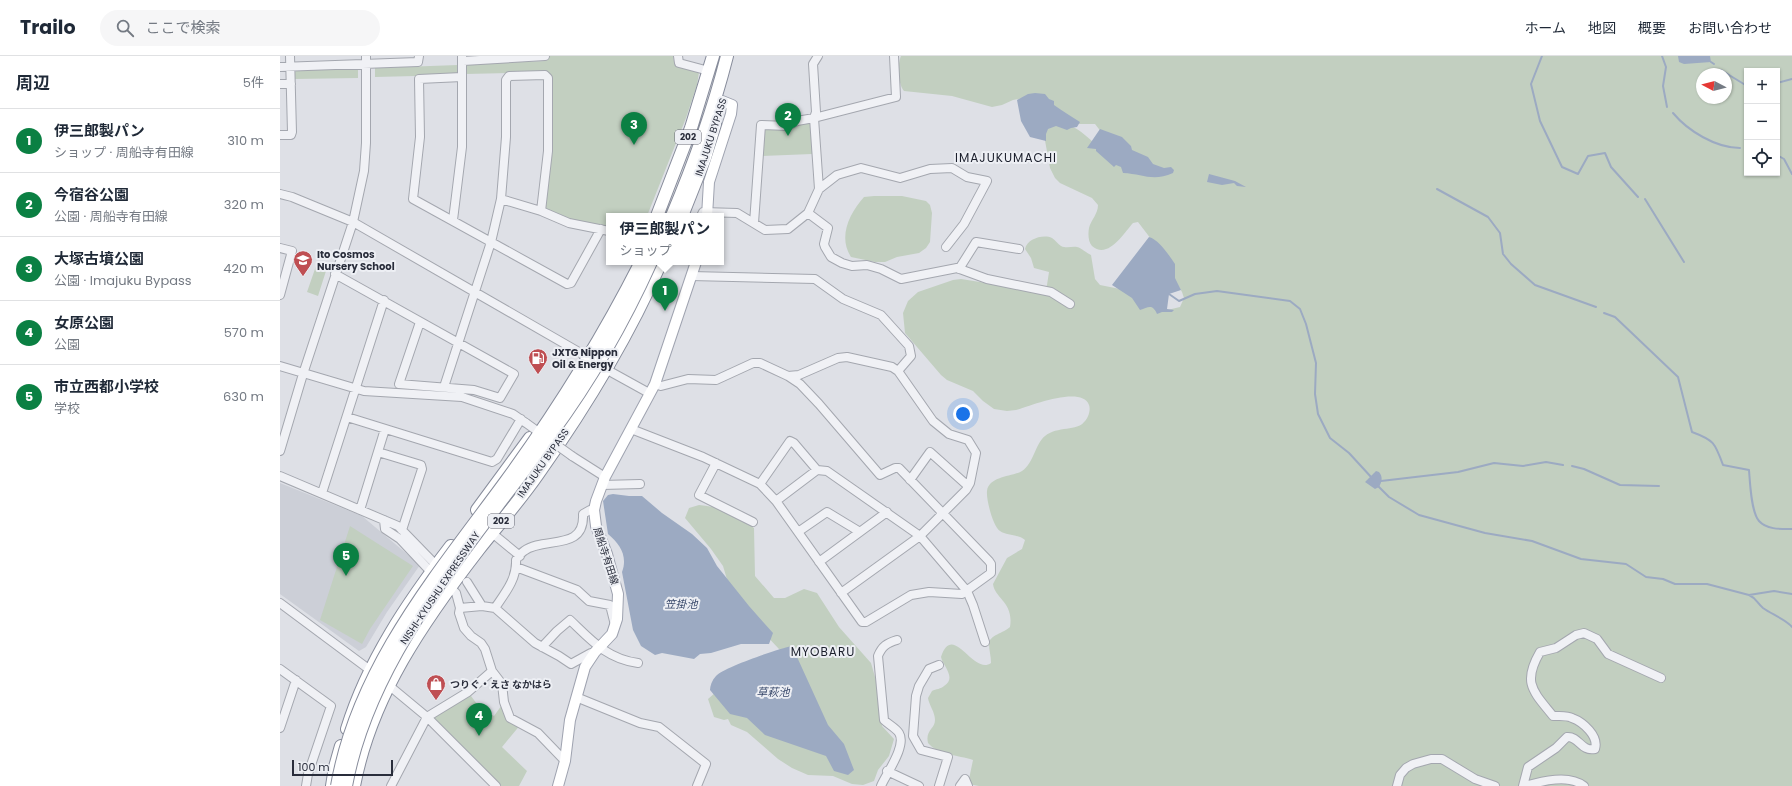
<!DOCTYPE html>
<html lang="ja">
<head>
<meta charset="utf-8">
<style>
	body { margin:0; font-family:Poppins,"Noto Sans JP",sans-serif; background:#f6f6f7; color:#1f2937 }
	.controls { position:absolute; right:12px; top:12px; display:grid; overflow:hidden; border-radius:0px; box-shadow:0 1px 3px #0004 }
	.controls button { width:36px; height:36px; display:grid; place-items:center; padding:0; border:0; border-bottom:1px solid #e0e1e3; background:#fff; color:#1f2937; font:20px sans-serif }
	.compass { position:absolute; left:1416px; top:12px; width:36px; height:36px; border-radius:50%; background:#fff; box-shadow:0 1px 3px #0004; rotate:277deg }
	.scale { position:absolute; left:12px; bottom:10px; width:101px; box-sizing:border-box; padding-left:4px; border:2px solid #292d3b; border-top:0; font-size:11px; line-height:14px; white-space:nowrap; color:#292d3b; -webkit-text-stroke:3px #edeff4; paint-order:stroke }
	.you { position:absolute; left:683px; top:358px; width:14px; height:14px; margin:-10px; border:3px solid #fff; border-radius:50%; background:#1a73e8; box-shadow:0 0 0 6px #1a73e833 }
	.badge { display:grid; place-items:center; width:26px; height:26px; border-radius:50%; background:#0b8043; color:#fff; font-size:13px; font-weight:700 }
	.pin { position:absolute; translate:-50% -33px; filter:drop-shadow(0 1px 2px #0008) }
	.pin::after { content:''; position:absolute; top:21px; width:14px; height:12px; background:inherit; clip-path:polygon(0 0,100% 0,50% 100%) }
	.popup { position:absolute; left:326px; top:157px; width:118px; height:52px; box-sizing:border-box; display:grid; place-content:center; border-radius:0px; background:#fff; filter:drop-shadow(0 1px 3px #0005); font-size:13px; white-space:nowrap; color:#747a83 }
	.popup b { font-size:15px; color:#1f2937 }
	.popup::after { content:''; position:absolute; left:50%; top:100%; margin-left:-8px; border:8px solid transparent; border-top-color:#fff }
	.list { margin:0; padding:0; list-style:none }
	h2 { display:flex; justify-content:space-between; align-items:center; height:52px; margin:0; padding:0 16px; font-size:17px }
	h2 small { font-size:13px; font-weight:400; color:#747a83 }
	.list li { display:grid; grid-template-columns:26px 1fr auto; gap:12px; align-items:center; box-sizing:border-box; height:64px; padding:0 16px; border-top:1px solid #e0e1e3 }
	.list b { display:block; font-size:15px; white-space:nowrap }
	.list p { margin:0; font-size:13px; white-space:nowrap; color:#747a83 }
	.list em { font-size:13px; font-style:normal; color:#747a83 }
	.icon { flex:none; width:22px; height:22px; fill:none; stroke:currentColor; stroke-width:2; stroke-linecap:round; stroke-linejoin:round }
	.map { position:relative; flex:none; width:1512px; height:730px; overflow:hidden }
	header { display:flex; align-items:center; gap:24px; box-sizing:border-box; height:56px; padding:0 20px; background:#fff; border-bottom:1px solid #e0e1e3 }
	header strong { font-size:19px }
	nav { display:flex; gap:22px; margin-inline-start:auto; font-size:14px }
	.search { width:280px; height:36px; background:#f6f6f7; display:flex; align-items:center; gap:10px; box-sizing:border-box; padding:0 14px; border-radius:22px; color:#747a83; font-size:15px }
	main { display:flex }
	aside { flex:1; background:#fff }
	.map>svg:first-child { display:block }
</style>
</head>
<body>
<header>
<strong>Trailo</strong>
<div class="search"><svg class="icon" aria-label="search" viewBox="0 0 24 24"><circle cx="10" cy="10" r="6"/><path d="M15 15l6 6"/></svg>ここで検索</div>
<nav><a>ホーム</a><a>地図</a><a>概要</a><a>お問い合わせ</a></nav>
</header>
<main>
<aside>
<h2>周辺<small>5件</small></h2>
<ul class="list">
<li><span class="badge">1</span><div><b>伊三郎製パン</b><p>ショップ · 周船寺有田線</p></div><em>310 m</em></li>
<li><span class="badge">2</span><div><b>今宿谷公園</b><p>公園 · 周船寺有田線</p></div><em>320 m</em></li>
<li><span class="badge">3</span><div><b>大塚古墳公園</b><p>公園 · Imajuku Bypass</p></div><em>420 m</em></li>
<li><span class="badge">4</span><div><b>女原公園</b><p>公園</p></div><em>570 m</em></li>
<li><span class="badge">5</span><div><b>市立西都小学校</b><p>学校</p></div><em>630 m</em></li>
</ul>
</aside>
<div class="map">
<svg width="1512" height="730" viewBox="0 0 1512 730">
	<rect width="100%" height="100%" fill="#dee0e6"/>
	<!-- built -->
	<path fill="#cccfd7" d="M0 427 82 460 140 509 107 556 86 591 79 595 0 538Z"/>
	<!-- green -->
	<path fill="#c2cfc0" fill-rule="evenodd" d="M269 0H393L395 10 419 16 417 29 406 62 367 160H329V172L293 165 265 155 266 16 185 18V11L187 8 265 5Z
		M621 0H1512V730H699L688 728 693 704C678 699 658 699 648 687 645 674 655 673 655 664 655 656 649 649 648 642L652 635C656 633 661 633 664 630 677 622 663 610 661 601 673 565 693 620 711 607 711 600 709 594 709 588 709 579 724 577 730 571 734 546 715 543 713 528L727 502 742 493 745 484C738 478 727 480 720 475 713 471 706 443 707 435 709 420 732 421 742 415 754 407 755 388 765 380 777 370 798 375 804 366 808 363 811 354 809 349 802 329 750 350 736 354L727 355 714 353 703 345 693 335 667 324 661 319 625 277 623 257 628 245 638 236 673 224 681 223 764 236 767 229 769 216 754 212 751 202 745 193C747 183 763 178 772 182 775 184 778 188 781 190 787 193 792 190 797 191 802 192 806 197 811 199L815 223 820 229 840 233 872 250 879 256 900 251 904 242 902 236 871 183 858 166 853 167C844 177 828 204 812 190 808 186 808 177 809 172 811 164 818 158 818 149L812 142 780 127 775 122 770 112 764 79 767 72C789 64 797 72 813 86L822 77 815 68H794L753 40 733 44 722 49 712 51 672 40 624 35C618 28 617 9 621 0ZM1467 15H1497V117H1467ZM1422 18H1446V42H1422Z
		M178 9 179 17 176 19 95 21V12Z
		M75 12 78 13V22L15 23V16L18 14Z
		M528 65 532 67 534 86 532 98 480 100 482 73Z
		M594 140H622L646 145 650 149 652 157 650 186 646 192 639 197 617 201 605 206H595L571 201C558 181 569 158 584 141Z
		M36 210 46 215 38 240 27 236Z
		M419 449C440 451 458 458 474 472L475 520 494 542H505L524 533 537 537 559 571 591 607 601 642 602 670 614 683 609 700 598 714 594 725 583 729 572 728 553 720 528 719 512 712 498 703 467 676 451 669 448 663 444 664 434 661 428 643 436 636 544 668 513 608 484 577 449 530 443 510 431 493 405 462 409 452Z
		M70 470 133 510 90 573 82 588 40 564Z
		M188 636 200 652 214 660 224 646 230 662 241 668 222 691 247 715 239 730H216L147 661Z"/>
	<!-- water -->
	<path fill="#9caac2" d="M1398 0H1430L1431 6 1404 8 1399 6Z
		M755 37 765 38 769 43 774 45V49C782 55 791 60 800 66L797 71 791 72 787 74 776 70 768 73 766 78V85L750 81 741 65 737 44 748 38Z
		M820 73 842 81 851 90 852 94 868 101 873 108 884 112 891 111 894 114 893 117C873 126 863 118 843 117L841 111 836 109 834 111 816 95V93L807 92Z
		M929 118 955 125 966 131 957 130 954 127 942 129 927 126Z
		M869 181C879 184 889 199 895 208V222L901 234 889 238 887 253 894 254 892 256H882L877 258C872 247 868 252 860 254L852 242 832 229Z
		M1096 415 1099 416C1103 421 1102 425 1099 431L1095 433 1085 426Z
		M333 438 349 440H362L382 457 412 478 427 492 437 510 469 550 493 577 489 588H461L431 597 420 598 414 603 382 597 375 599 361 590 353 574 342 516C348 500 340 488 328 478L323 445 328 439Z
		M512 590 548 669 564 688 574 714 568 719 554 715 546 700 485 679 467 662 450 658 430 634C430 630 432 624 436 620 444 611 498 593 512 590Z"/>
	<g fill="none" stroke-linecap="round" stroke-linejoin="round">
		<!-- stream -->
		<path stroke="#9caac2" stroke-width="2" d="M1262 0 1251 28 1260 65 1282 111 1298 118 1308 100 1325 97 1331 111 1358 141
			M1382 0 1386 11 1383 30 1387 51
			M1431 6 1434 8
			M1441 14 1467 30
			M1497 27 1512 23
			M1393 57C1408 75 1436 92 1460 92
			M1465 91 1467 92
			M1497 99 1504 103 1512 118
			M1157 133 1208 161 1220 177 1223 198 1231 208 1255 229 1316 251
			M1365 143 1404 206
			M889 238 899 245 915 238 937 235 1010 245 1020 253 1026 268 1036 307 1035 338 1038 358 1050 382 1069 397 1092 422
			M1324 257 1335 261 1398 321 1412 376C1434 384 1435 387 1443 409L1469 414C1470 426 1471 456 1479 465 1487 474 1502 473 1512 473
			M1292 410 1304 413 1340 429 1379 430
			M1101 425 1178 416 1214 407 1243 410 1266 406 1283 409
			M1098 430 1109 441 1139 459 1205 477 1252 485 1301 503 1346 508 1366 521 1383 523 1395 528H1427L1469 539 1494 535 1512 538
			M1469 539C1476 542 1477 547 1483 552 1491 558 1507 564 1512 571"/>
		<!-- minor casing -->
		<g stroke="#a4a7af" stroke-width="10">
			<path id="minor" d="M398 0 399 7 429 15
				M183 5 265 0
				M0 11 138 6 139 0
				M182 21V0
				M0 28H11
				M0 79H11L12 76 10 0
				M539 133 557 119 581 112 620 122 650 113 672 112 687 121 707 125 684 168 666 191
				M0 138 12 141 73 166 311 303
				M221 143 261 155 289 167 329 175
				M528 157 548 172 544 188 545 191 551 201 562 207 572 210 587 209 601 213 621 223 677 212 707 223 771 236 790 248
				M421 160 423 156 457 157 485 174 508 173 528 157 539 133 534 62 616 41 614 0
				M173 164 182 91V21L139 23 140 81 133 143 287 228 291 227 321 173
				M474 167 481 69 508 70 517 65 534 62 536 56 533 8 538 0
				M0 192 12 195 0 239
				M679 213 696 186 739 193
				M55 218 234 318 220 342 194 334 119 328 140 266
				M411 220 535 223 563 243 601 259 629 290 631 300 618 315
				M0 310 84 335 182 341 233 358 246 367
				M322 311 369 337
				M375 328 381 330 408 323 436 324 473 307H480L508 320 519 319 558 302 567 301 612 311 618 315 653 365 669 378 688 384 696 397 690 427 686 434 640 480 561 537
				M164 331 211 186 221 143 226 81V24L229 20 265 19 268 22V95L261 155
				M67 361 212 406 217 403 241 363
				M351 373 423 401 480 428 496 445 582 566H586L631 539 649 536 682 538 711 517V508L709 505 619 412H615L600 419 539 348 520 328 508 320
				M0 395 23 318 73 166 84 115 86 87V0
				M98 396 141 409 142 413 122 474
				M292 400 325 421
				M436 407 419 439 473 466
				M0 420 118 470 154 507
				M630 424 650 396 688 430
				M480 428 510 385 514 387 537 414 547 415 640 480 687 535 693 549 705 586
				M322 429 360 428
				M42 437 104 244
				M496 445 537 414
				M80 454 105 373
				M104 464 105 473 120 483 151 516
				M518 476 547 456 580 476
				M212 477 240 500
				M539 506 607 456
				M236 511 297 534 309 545 330 549 335 569
				M187 526 202 550
				M171 532 176 537 180 552
				M0 547 94 617
				M215 552 255 587 279 600 291 608 311 597 314 598
				M262 591 277 575 290 564C311 584 327 603 358 607
				M0 613 51 650 28 718 26 730
				M106 627 147 661 216 730
				M296 641 360 667 379 671 426 708 417 730
				M0 672 16 624
				M285 705 258 677 230 662 224 646 222 628 212 615 205 593 201 587 191 580 184 572 179 557 180 552 202 550 215 552C225 537 237 523 236 504 238 501 241 497 244 495 264 480 305 496 303 458L310 454H314
				M607 715 639 730
				M111 730 147 661 188 636 212 615
				M601 730C606 718 627 690 619 677 616 672 608 668 604 664L598 600C602 590 607 587 617 584
				M659 730 668 701 641 694 633 680 636 640 639 630 649 613 659 609
				M680 730 685 723 688 730
				M1117 730 1120 719 1126 712 1133 708 1151 703H1162L1195 723 1215 730
				M1243 730 1248 711 1276 692 1287 681C1299 680 1301 696 1315 693 1319 680 1303 666 1292 662 1287 659 1279 660 1273 660 1253 635 1242 627 1260 596L1276 592 1296 579 1304 577 1317 583 1328 598 1381 622
				M1245 730C1262 725 1289 718 1304 730"/>
		</g>
		<!-- major casing -->
		<g stroke="#9fa3b0" stroke-width="12">
			<path id="major" d="M427 160 429 126 451 58 452 49 442 45
				M278 730 285 705 290 664 305 611 315 596 332 578 337 563 338 538 327 498 316 470 314 454 316 445 325 421 375 328 416 206"/>
		</g>
		<!-- highway casing -->
		<g stroke="#878c9b" stroke-width="14">
			<path id="highway" d="M377 160 411 72 433 0
				M392 160C414 108 433 55 447 0
				M402 160 425 102 435 68
				M197 454 250 382
				M67 673C88 605 128 546 171 490
				M52 730 55 711 61 690
				M74 730C91 640 144 564 199 493 219 468 240 444 258 418 304 353 349 279 381 206"/>
		</g>
		<!-- minor -->
		<use href="#minor" stroke="#f0f1f5" stroke-width="8"/>
		<!-- major -->
		<use href="#major" stroke="#fff" stroke-width="10"/>
		<!-- highway -->
		<use href="#highway" stroke="#fff" stroke-width="12"/>
		<!-- minor-bridge casing -->
		<g stroke="#a4a7af" stroke-width="10" stroke-linecap="butt">
			<path id="minor-bridge" d="M246 367 292 400"/>
		</g>
		<!-- highway-bridge casing -->
		<g stroke="#878c9b" stroke-width="14" stroke-linecap="butt">
			<path id="highway-bridge" d="M57 730C78 611 157 519 226 425 277 355 322 283 361 206
				M66 730C90 597 195 484 271 378 310 325 344 266 371 206"/>
		</g>
		<!-- minor-bridge -->
		<use href="#minor-bridge" stroke="#f0f1f5" stroke-width="8"/>
		<!-- highway-bridge -->
		<use href="#highway-bridge" stroke="#fff" stroke-width="12"/>
	</g>
	<!-- icons -->
	<defs>
		<g id="school-pin" transform="scale(1)"><path d="M0 17L-7.5 6A9.5 9.5 0 1 1 7.5 6Z" fill="#bf4f53" stroke="#edeff4"/><path d="M0-5L7-2L0 1L-7-2ZM-4 1L0 2.5L4 1V4Q0 6-4 4Z" fill="#fff"/></g>
		<g id="fuel-pin" transform="scale(1)"><path d="M0 17L-7.5 6A9.5 9.5 0 1 1 7.5 6Z" fill="#bf4f53" stroke="#edeff4"/><path d="M-5.5-6h7V0h2V4h1.3V-2.5L3-4.5l.8-.8L6-3V5H2.5V1h-1V6h-7ZM-4.2-4.7v3.2H.2V-4.7Z" fill="#fff"/></g>
		<g id="shop-pin" transform="scale(1)"><path d="M0 17L-7.5 6A9.5 9.5 0 1 1 7.5 6Z" fill="#bf4f53" stroke="#edeff4"/><path d="M-5-2.5h2.3a2.7 3.5 0 0 1 5.4 0H5L5.5 6h-11ZM-1.5-2.5h3a1.5 2.3 0 0 0-3 0Z" fill="#fff"/></g>
	</defs>
	<g fill-rule="evenodd">
		<use href="#school-pin" x="23" y="204"/>
		<use href="#fuel-pin" x="258" y="302"/>
		<use href="#shop-pin" x="156" y="628"/>
	</g>
	<g text-anchor="middle" dominant-baseline="central" stroke-width="4" stroke-linejoin="round" paint-order="stroke">
		<!-- shield labels -->
		<g fill="#edeff4" stroke="#646772" stroke-width="1">
			<rect x="395" y="74" width="26" height="14" rx="3"/>
			<rect x="208" y="458" width="26" height="14" rx="3"/>
		</g>
		<g font-size="9" font-weight="bold" fill="#292d3b">
			<text x="408" y="81">202</text>
			<text x="221" y="465">202</text>
		</g>
		<!-- street labels -->
		<g font-size="10" fill="#292d3b" stroke="#edeff4">
			<text transform="translate(431 81) rotate(-72)">IMAJUKU BYPASS</text>
			<text transform="translate(263 407) rotate(-55)">IMAJUKU BYPASS</text>
			<text transform="translate(326 500) rotate(72)">周船寺有田線</text>
			<text transform="translate(160 532) rotate(-56)">NISHI-KYUSHU EXPRESSWAY</text>
		</g>
		<!-- poi labels -->
		<g font-size="10" font-weight="bold" fill="#292d3b" stroke="#edeff4" text-anchor="start">
			<text x="37" y="198">Ito Cosmos<tspan x="37" dy="12">Nursery School</tspan></text>
			<text x="272" y="296">JXTG Nippon<tspan x="272" dy="12">Oil &amp; Energy</tspan></text>
			<text x="170" y="628">つりぐ・えさ なかはら</text>
		</g>
		<!-- water labels -->
		<g font-size="11" font-style="italic" fill="#38486a" stroke="#edeff4">
			<text x="401" y="548">笠掛池</text>
			<text x="493" y="636">草萩池</text>
		</g>
		<!-- quarter labels -->
		<g font-size="12" letter-spacing="1" fill="#1b1f2c" stroke="#edeff4">
			<text x="726" y="101">IMAJUKUMACHI</text>
			<text x="543" y="595">MYOBARU</text>
		</g>
	</g>
</svg>
<div class="controls">
<button>+</button>
<button>−</button>
<button><svg class="icon" aria-label="locate" viewBox="0 0 24 24"><circle cx="12" cy="12" r="6"/><path d="M12 2v4M12 18v4M2 12h4M18 12h4"/></svg></button>
</div>
<svg class="compass" viewBox="-18 -18 36 36"><path d="M0-13l5 13h-10z" fill="#e53935"/><path d="M0 13l5-13h-10z" fill="#747a83"/></svg>
<div class="scale">100 m</div>
<div class="you"></div>
<div class="pin badge" style="left:385px;top:255px">1</div>
<div class="popup"><b>伊三郎製パン</b>ショップ</div>
<div class="pin badge" style="left:508px;top:80px">2</div>
<div class="pin badge" style="left:354px;top:89px">3</div>
<div class="pin badge" style="left:199px;top:680px">4</div>
<div class="pin badge" style="left:66px;top:520px">5</div>
</div>
</main>
</body>
</html>
